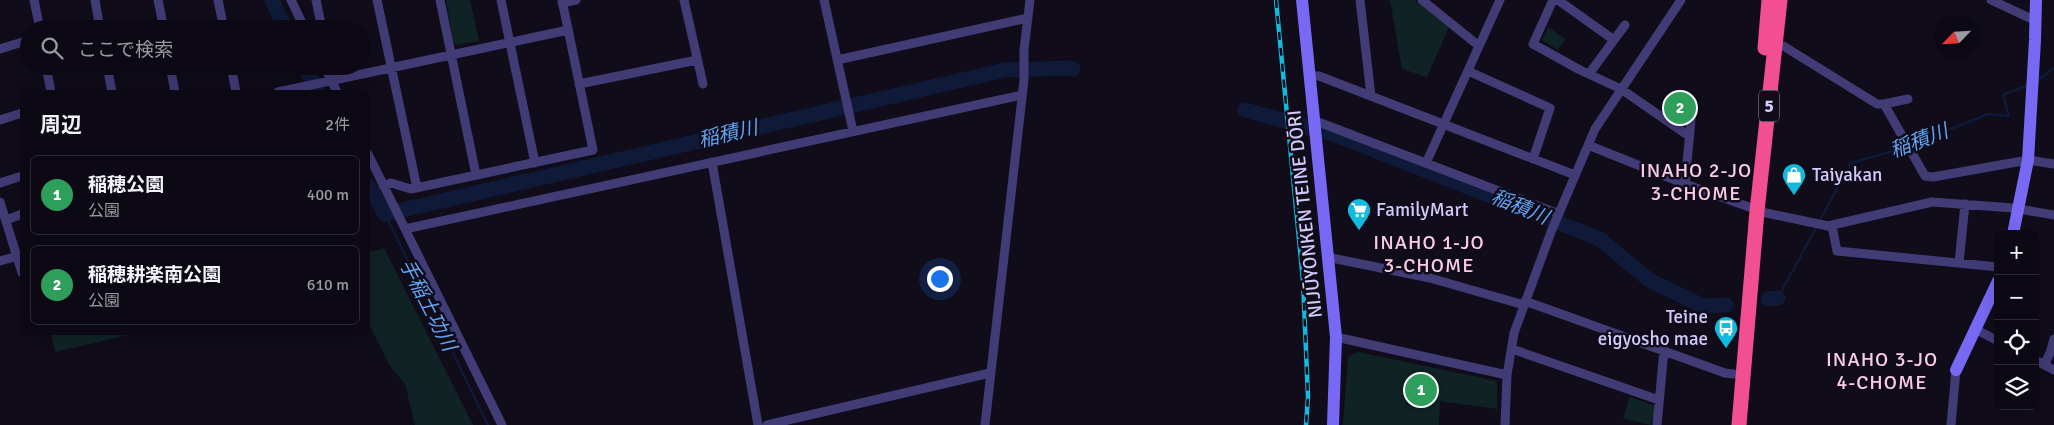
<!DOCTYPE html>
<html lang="ja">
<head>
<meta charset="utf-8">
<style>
	body { margin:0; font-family:Signika,"Noto Sans JP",sans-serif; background:#15121d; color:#f1f3f6 }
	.controls { position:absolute; right:15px; bottom:15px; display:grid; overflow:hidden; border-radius:8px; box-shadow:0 5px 20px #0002 }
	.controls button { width:45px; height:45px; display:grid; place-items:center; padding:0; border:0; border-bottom:1px solid #2c2a34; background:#0c0914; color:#f1f3f6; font:25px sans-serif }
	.compass { position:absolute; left:1934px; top:15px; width:45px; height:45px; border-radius:50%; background:#0c0914; box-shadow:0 5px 20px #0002; rotate:245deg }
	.you { position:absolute; left:939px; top:278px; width:18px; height:18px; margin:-12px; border:4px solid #fff; border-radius:50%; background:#1a73e8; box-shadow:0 0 0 8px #1a73e833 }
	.badge { display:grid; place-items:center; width:32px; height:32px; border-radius:50%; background:#0f766e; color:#fff; font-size:16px; font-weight:700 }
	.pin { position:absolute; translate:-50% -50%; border:2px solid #fff; box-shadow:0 1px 5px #0006 }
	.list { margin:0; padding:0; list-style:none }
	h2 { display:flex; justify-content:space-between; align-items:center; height:65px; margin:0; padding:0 20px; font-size:21px }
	h2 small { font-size:16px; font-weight:400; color:#9a9aa0 }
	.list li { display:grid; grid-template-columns:32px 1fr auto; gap:15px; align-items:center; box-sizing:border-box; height:80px; margin:0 10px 10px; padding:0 10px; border:1px solid #2c2a34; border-radius:8px }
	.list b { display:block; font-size:19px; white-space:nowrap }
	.list p { margin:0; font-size:16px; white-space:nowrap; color:#9a9aa0 }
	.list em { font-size:16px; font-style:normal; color:#9a9aa0 }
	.icon { flex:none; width:28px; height:28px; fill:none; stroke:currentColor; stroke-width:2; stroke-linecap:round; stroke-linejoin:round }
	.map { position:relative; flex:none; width:2054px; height:425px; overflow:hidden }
	.search { position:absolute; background:#0c0914; box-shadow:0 5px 20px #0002; left:20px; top:20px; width:350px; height:55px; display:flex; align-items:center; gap:12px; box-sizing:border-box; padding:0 18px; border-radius:28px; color:#9a9aa0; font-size:19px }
	.panel { position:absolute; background:#0c0914; box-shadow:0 5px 20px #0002; left:20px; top:90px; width:350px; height:245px; border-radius:8px }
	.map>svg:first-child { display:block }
</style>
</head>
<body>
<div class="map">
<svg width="2054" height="425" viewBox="0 0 2054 425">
	<rect width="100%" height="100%" fill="#100c1a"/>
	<!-- green -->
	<path fill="#102324" d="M446 0H470L479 41 456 45 453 40Z
		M1390 0H1414L1449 27 1427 77 1402 69Z
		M1548 27 1565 39 1558 50 1542 40Z
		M1681 97 1688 102 1685 123H1682L1670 114Z
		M384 248 473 425H415L405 384 390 366 368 323V253Z
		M51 332H137V333L55 352Z
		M1358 352 1497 381V409L1440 401 1439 425H1343L1348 357Z
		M1630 397 1653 405 1655 410 1651 425 1623 418Z"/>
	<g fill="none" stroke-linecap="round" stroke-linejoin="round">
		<!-- stream -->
		<path stroke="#0e1a38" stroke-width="2.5" d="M2037 81 2054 68
			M1911 145 1988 114 2009 116 2003 95 2028 85
			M385 214 488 425
			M1778 298 1851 163 1906 147"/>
		<!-- river -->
		<path stroke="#0e1a38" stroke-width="15" d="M272 0 286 29
			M305 66 317 92
			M1245 110 1336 135 1600 239 1649 280 1703 306 1726 305
			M368 185 385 214 1005 70 1067 68 1073 69
			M1768 299 1778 298"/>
		<!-- street -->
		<path stroke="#413b76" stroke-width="9" d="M34 0 40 29
			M95 0 100 29
			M158 0 164 29
			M218 0 224 29
			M291 0 305 29
			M316 0 322 29
			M377 0 417 188
			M440 0 476 175
			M501 0 535 163
			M684 0 703 84
			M824 0 853 131
			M1360 0 1371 96
			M1422 0 1479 46
			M1553 0 1533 44 1580 70 1621 89 1689 136
			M1558 0 1614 40
			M1991 0 2036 21
			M562 3 576 0
			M1773 42 1785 47 1877 104H1884L1925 176 1933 177 2028 160 2054 164
			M0 49 29 40
			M837 60 1028 18
			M46 66 51 92
			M107 66 112 92
			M170 66 175 92
			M231 66 236 92
			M324 66 337 92
			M1468 71 1550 108 1533 159
			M1589 74 1625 25
			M1310 76H1319L1575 175
			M579 84 697 60
			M278 92 568 30
			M1884 104 1908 99
			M0 120 22 113
			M1313 120 1559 214
			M1588 145 1685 184 1749 207
			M368 154 502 425
			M712 162 758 425
			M1426 163 1500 0
			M0 183 22 176
			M1685 184 1692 109
			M383 186 391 183 411 189 593 150 562 0
			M0 202 22 273
			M1757 211 1828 226 1932 202 2013 208 2054 215
			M6 220 22 214
			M1832 226 1837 251 1998 267
			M405 229 1022 95
			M1327 257 1430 278 1524 305
			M0 261 21 255
			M1959 263 1965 204
			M1525 301 1725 373 1734 374
			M1975 329 1998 341
			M1336 337 1507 375
			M1512 349 1659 400
			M2035 360 2054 370
			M2044 365 2050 353 2054 339
			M767 425 990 373
			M985 425 1024 80V50L1030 0
			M1505 425 1507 375 1514 333 1551 232 1595 129 1681 0
			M1657 425 1664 350
			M1951 425 1956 370"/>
		<!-- secondary -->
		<path stroke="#7769f3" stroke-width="12" d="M1302 0 1336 337 1333 425
			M2013 234 2028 160 2035 40 2036 0
			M1956 370 1998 281"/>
		<!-- highway -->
		<path stroke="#f14f90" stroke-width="15" d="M1765 48 1769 0
			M1739 425 1757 211 1780 0"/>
		<!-- rail casing -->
		<g stroke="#12bade" stroke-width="4.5">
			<path id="rail" d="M1276 0 1303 281 1308 397 1306 425"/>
		</g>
		<!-- rail -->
		<use href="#rail" stroke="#100c1a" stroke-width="2.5" stroke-dasharray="8" stroke-linecap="butt"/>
	</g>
	<!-- icons -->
	<defs>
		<g id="shop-pin" transform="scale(1.25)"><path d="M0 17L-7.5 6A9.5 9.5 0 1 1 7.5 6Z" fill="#12bade" stroke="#100c1a"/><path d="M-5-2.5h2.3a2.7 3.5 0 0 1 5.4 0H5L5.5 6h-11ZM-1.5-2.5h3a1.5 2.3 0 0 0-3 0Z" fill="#fff"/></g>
		<g id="supermarket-pin" transform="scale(1.25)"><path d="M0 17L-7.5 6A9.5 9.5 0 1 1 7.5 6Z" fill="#12bade" stroke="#100c1a"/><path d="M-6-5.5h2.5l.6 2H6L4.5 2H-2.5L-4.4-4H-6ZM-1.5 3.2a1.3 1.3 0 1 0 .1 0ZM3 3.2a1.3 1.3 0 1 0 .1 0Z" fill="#fff"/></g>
		<g id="bus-pin" transform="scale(1.25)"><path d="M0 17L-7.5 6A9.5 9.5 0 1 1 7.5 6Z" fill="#12bade" stroke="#100c1a"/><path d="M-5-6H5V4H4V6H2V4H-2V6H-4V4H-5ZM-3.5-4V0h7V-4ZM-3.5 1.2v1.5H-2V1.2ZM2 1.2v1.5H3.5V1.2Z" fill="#fff"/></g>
	</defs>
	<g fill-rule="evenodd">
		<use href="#shop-pin" x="1794" y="175"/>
		<use href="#supermarket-pin" x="1359" y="210"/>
		<use href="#bus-pin" x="1726" y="328"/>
	</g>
	<g text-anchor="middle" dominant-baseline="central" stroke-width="5" stroke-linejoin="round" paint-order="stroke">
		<!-- shield labels -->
		<rect fill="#100c1a" stroke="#9891b8" stroke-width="1" x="1759" y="90.5" width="20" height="31" rx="4"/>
		<g font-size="18" font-weight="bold" fill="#d3cafb">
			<text x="1769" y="106">5</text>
		</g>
		<!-- poi labels -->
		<g font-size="19" fill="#d3cafb" stroke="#100c1a" text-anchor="start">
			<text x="1812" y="175">Taiyakan</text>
			<text x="1376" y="210">FamilyMart</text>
			<text x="1708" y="317" text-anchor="end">Teine<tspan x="1708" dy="22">eigyosho mae</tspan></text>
		</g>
		<!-- street labels -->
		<g font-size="19" fill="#d3cafb" stroke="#100c1a">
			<text transform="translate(1305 214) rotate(-96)">NIJŪYONKEN TEINE DŌRI</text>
		</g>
		<!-- water labels -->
		<g font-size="20" font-style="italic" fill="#60a4f2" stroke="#100c1a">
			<text transform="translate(728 134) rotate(-13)">稲積川</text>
			<text transform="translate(1919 141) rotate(-21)">稲積川</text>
			<text transform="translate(1520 207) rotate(22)">稲積川</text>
			<text transform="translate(428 305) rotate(63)">手稲土功川</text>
		</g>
		<!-- neighbourhood labels -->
		<g font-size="20" letter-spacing="1" fill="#fbcce6" stroke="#100c1a">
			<text x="1696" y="170">INAHO 2-JO<tspan x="1696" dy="23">3-CHOME</tspan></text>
			<text x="1429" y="242">INAHO 1-JO<tspan x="1429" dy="23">3-CHOME</tspan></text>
			<text x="1882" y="359">INAHO 3-JO<tspan x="1882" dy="23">4-CHOME</tspan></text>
		</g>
	</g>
</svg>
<div class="controls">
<button>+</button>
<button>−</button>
<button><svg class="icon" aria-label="locate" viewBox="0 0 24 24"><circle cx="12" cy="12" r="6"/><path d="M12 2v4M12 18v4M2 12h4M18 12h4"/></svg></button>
<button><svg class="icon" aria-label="layers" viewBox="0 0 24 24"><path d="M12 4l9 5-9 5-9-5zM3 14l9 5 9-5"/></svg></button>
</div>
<svg class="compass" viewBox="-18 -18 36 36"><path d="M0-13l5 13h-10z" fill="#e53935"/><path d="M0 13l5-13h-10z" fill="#9a9aa0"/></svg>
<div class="you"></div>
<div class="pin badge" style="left:1421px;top:390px;background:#2e9e5b">1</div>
<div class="pin badge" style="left:1680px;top:108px;background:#2e9e5b">2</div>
<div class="search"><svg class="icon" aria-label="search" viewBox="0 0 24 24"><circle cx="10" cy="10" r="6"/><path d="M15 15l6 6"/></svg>ここで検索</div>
<section class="panel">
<h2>周辺<small>2件</small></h2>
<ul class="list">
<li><span class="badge" style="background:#2e9e5b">1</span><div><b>稲穂公園</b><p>公園</p></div><em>400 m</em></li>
<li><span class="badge" style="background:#2e9e5b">2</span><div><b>稲穂耕楽南公園</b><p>公園</p></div><em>610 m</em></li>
</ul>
</section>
</div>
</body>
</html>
